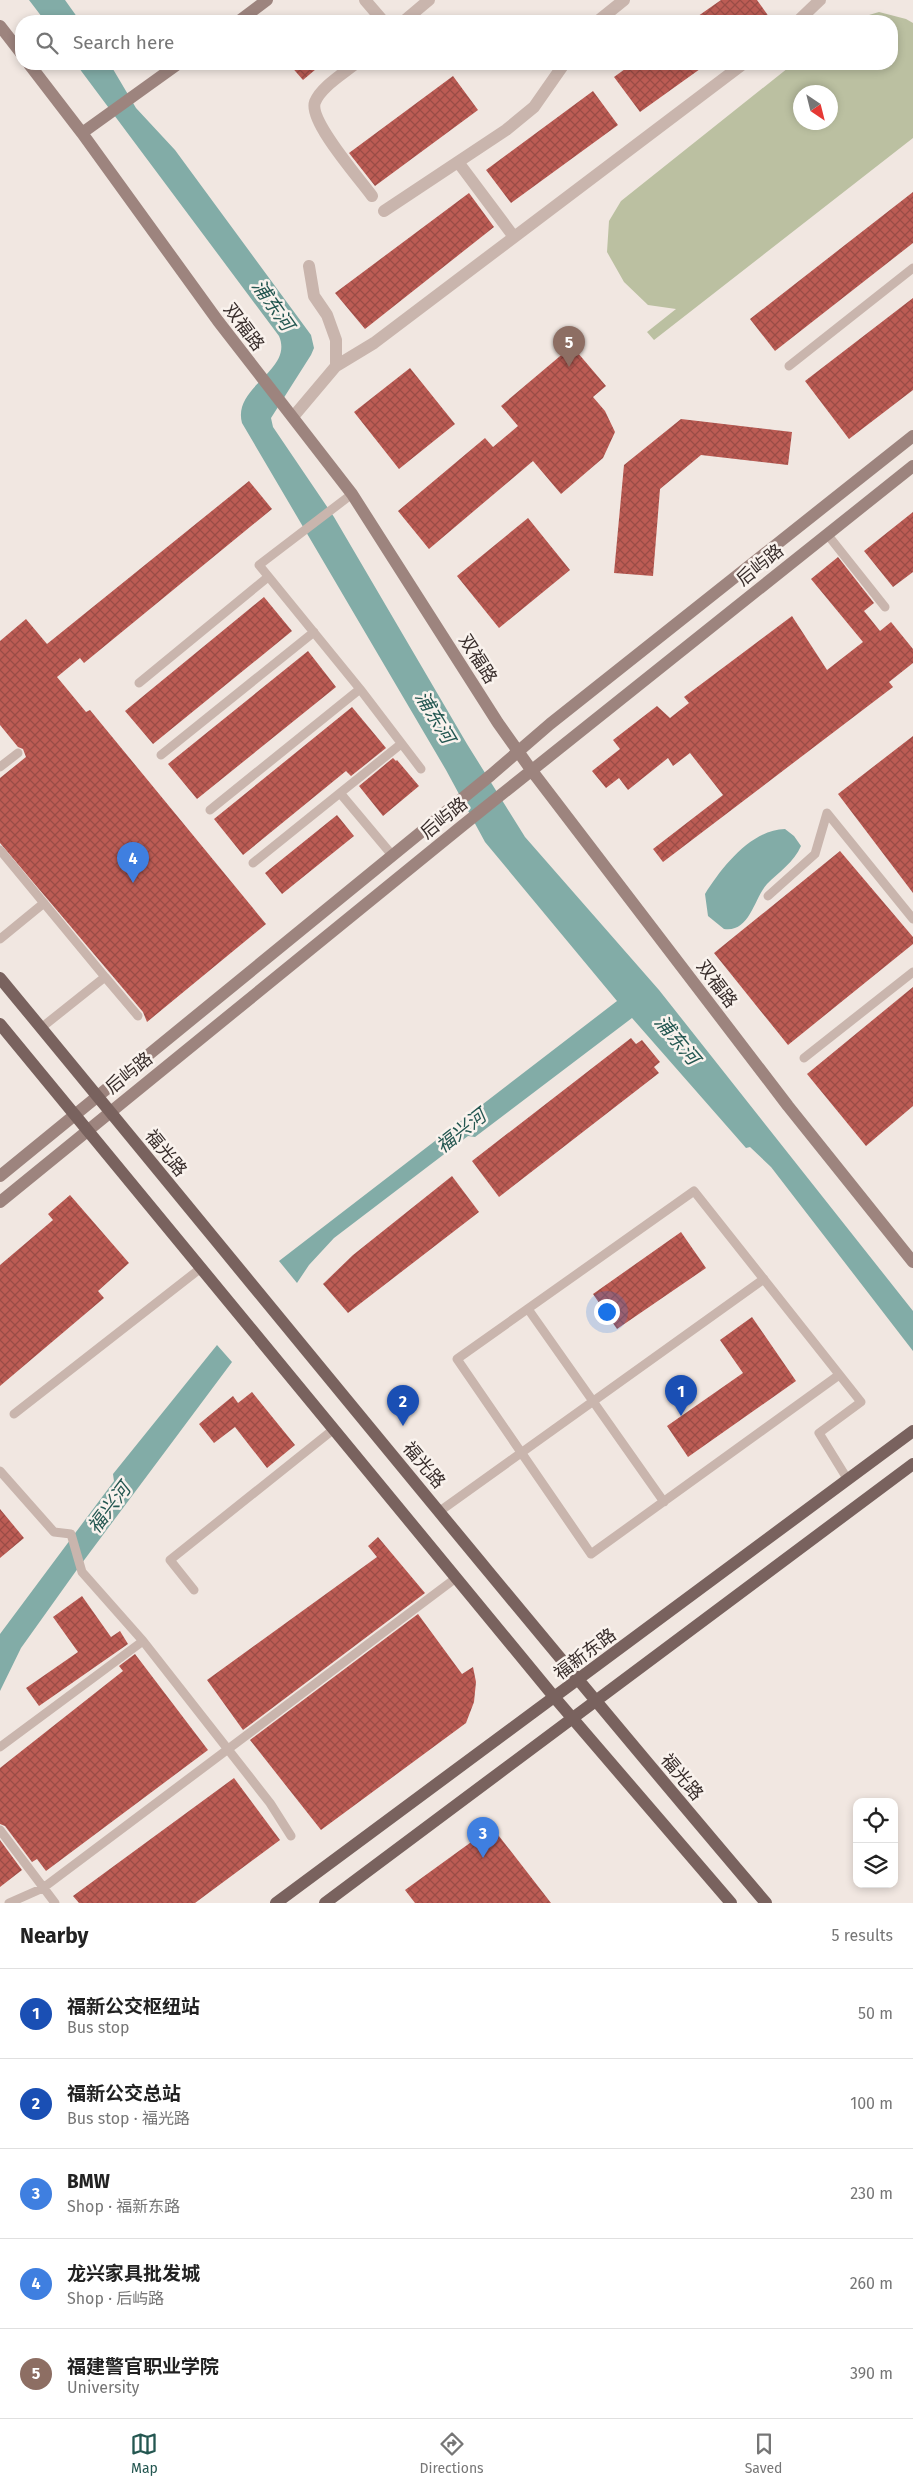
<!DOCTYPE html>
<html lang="en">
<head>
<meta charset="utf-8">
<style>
	body { margin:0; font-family:"Fira Sans","Noto Sans SC",sans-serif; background:#f6f6f6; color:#222 }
	.controls { position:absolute; right:15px; bottom:15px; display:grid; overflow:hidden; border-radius:10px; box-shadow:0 2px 8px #0003 }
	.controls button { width:45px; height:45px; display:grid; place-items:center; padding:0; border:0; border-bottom:1px solid #e0e0e0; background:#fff; color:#222; font:25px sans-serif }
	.compass { position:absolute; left:793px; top:85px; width:45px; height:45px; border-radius:50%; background:#fff; box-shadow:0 2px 8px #0003; rotate:145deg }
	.you { position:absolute; left:606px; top:1311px; width:18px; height:18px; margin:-12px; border:4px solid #fff; border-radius:50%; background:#1a73e8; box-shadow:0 0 0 8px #1a73e833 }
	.badge { display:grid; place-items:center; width:32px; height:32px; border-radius:50%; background:#245751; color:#fff; font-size:16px; font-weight:700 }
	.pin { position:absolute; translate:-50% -41px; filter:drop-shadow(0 1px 2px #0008) }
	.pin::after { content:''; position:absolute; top:26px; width:18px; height:15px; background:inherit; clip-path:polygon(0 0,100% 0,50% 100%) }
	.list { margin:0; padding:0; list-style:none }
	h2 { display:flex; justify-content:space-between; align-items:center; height:65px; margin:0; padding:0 20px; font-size:21px }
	h2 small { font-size:16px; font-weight:400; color:#767676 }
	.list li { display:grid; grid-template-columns:32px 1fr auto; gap:15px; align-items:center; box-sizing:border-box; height:90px; padding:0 20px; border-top:1px solid #e0e0e0 }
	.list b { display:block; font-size:19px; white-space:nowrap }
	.list p { margin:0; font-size:16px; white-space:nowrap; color:#767676 }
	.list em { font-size:16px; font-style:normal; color:#767676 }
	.icon { flex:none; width:28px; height:28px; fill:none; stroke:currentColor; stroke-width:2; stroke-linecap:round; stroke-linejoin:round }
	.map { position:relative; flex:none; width:913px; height:1903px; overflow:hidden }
	.search { position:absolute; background:#fff; box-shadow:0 2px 8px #0003; left:15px; right:15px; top:15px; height:55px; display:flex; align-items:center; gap:12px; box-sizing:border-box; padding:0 18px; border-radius:20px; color:#767676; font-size:19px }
	.sheet { height:515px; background:#fff }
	nav { display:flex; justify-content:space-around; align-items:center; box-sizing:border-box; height:70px; border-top:1px solid #e0e0e0; background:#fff; font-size:14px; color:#767676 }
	nav a { display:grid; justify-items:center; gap:2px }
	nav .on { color:#245751 }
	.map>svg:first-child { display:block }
</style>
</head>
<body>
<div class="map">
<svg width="913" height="1903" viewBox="0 0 913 1903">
	<defs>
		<pattern id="building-cross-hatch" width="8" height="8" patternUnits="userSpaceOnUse" patternTransform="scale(1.25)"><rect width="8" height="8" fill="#bc5c54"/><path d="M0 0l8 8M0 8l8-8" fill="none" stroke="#9a4c46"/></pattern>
	</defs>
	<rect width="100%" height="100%" fill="#f1e7e1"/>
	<!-- garden -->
	<path fill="#bbc0a1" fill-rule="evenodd" d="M879 12 906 19 913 23V138L654 340 647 332 676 309 648 305 624 282 607 252 609 221 621 201 793 64H892V21H849ZM800 92H830V122H800Z"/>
	<!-- water -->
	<path fill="#82aca7" d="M29 0H65L80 21H45Z
		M76 64H110L136 108 175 150 311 335 314 348 311 355 271 418 273 427 334 517 467 744 525 837 659 990 913 1311V1351L771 1167 750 1147 746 1148 632 1018 475 1137 468 1136 334 1238 309 1265 297 1283 279 1261 617 1001 485 842 446 770 242 423C232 386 294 371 279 336Z
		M785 829 794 836 801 846C794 862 779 872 767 884 754 898 750 933 724 929L708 916 705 894C722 867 751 830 785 829Z
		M217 1345 232 1362 76 1571 21 1648 0 1691V1634L114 1481 113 1474Z"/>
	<!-- building -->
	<path fill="url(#building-cross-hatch)" d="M721 0H757L772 21H691Z
		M289 64H322L303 80Z
		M632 64H707L640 112 614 77Z
		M453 76 478 110 375 186 349 153Z
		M593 91 618 125 511 203 486 170Z
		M913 192V243L775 351 750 319Z
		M469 193 494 227 365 329 335 293Z
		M913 298V390L849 439 805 381Z
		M572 346 606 386 593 397 605 411 615 432 603 458 561 494 533 461 429 549 398 511 485 438 493 447 518 426 501 406Z
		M410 368 455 424 399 469 354 412Z
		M681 419 792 432 788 465 701 455 660 489 653 576 614 573 624 465Z
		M249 481 272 509 84 663 80 658 57 677 86 712 90 710 266 924 147 1022 143 1012 0 843V778L26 757 23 749 18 747 0 725V641L26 619 47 644Z
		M913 512V572L893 587 864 551Z
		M528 518 570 570 499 628 457 576Z
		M838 557 874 603 864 611 880 631 891 622 913 649V663L889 682 893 687 663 862 653 849 723 795 690 753 673 766 668 758 628 790 619 778 606 788 592 771 620 749 613 740 657 706 670 718 689 703 684 697 792 616 827 670 863 642 811 579Z
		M264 597 292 631 153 744 125 711Z
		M308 651 336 687 197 799 168 764Z
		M352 707 386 748 351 776 346 771 243 855 214 819Z
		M913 736V893L838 794Z
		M393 758 396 761 397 760 419 786 383 816 359 786Z
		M337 815 354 836 282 894 265 873Z
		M840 851 913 937V944L788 1045 714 953Z
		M913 987V1106L866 1146 807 1074Z
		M631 1038 636 1044 642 1040 660 1062 654 1067 659 1073 499 1197 472 1161Z
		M452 1176 479 1212 348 1313 323 1284 353 1255Z
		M70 1195 129 1263 98 1291 104 1298 0 1386V1265L53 1220 48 1214Z
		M681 1232 706 1268 617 1329 593 1294Z
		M752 1317 796 1381 688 1457 667 1426 743 1373 720 1340Z
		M252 1392 295 1445 267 1468 235 1427 214 1443 199 1424 233 1396 238 1403Z
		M0 1509 24 1538 0 1558Z
		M378 1537 425 1593 243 1730 207 1680 377 1557 368 1546Z
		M82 1596 111 1637 120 1631 128 1644 39 1706 26 1688 78 1652 53 1617Z
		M418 1614 462 1674 473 1667 476 1682 474 1702 466 1723 321 1830 250 1740Z
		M135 1654 208 1750 46 1871 37 1859 32 1862 5 1826 0 1824V1768L123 1671 119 1666Z
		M234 1778 280 1840 195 1903H79L73 1896Z
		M492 1827 551 1903H415L405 1890Z
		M0 1840 22 1870 0 1887Z"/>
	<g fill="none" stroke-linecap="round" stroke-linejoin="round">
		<!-- lane -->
		<path stroke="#c9b5ad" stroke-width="9" d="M789 366 913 268
			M352 494 259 565 360 689 421 769
			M827 534 885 607
			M139 683 268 577
			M161 755 314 632
			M0 767 18 753
			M210 810 360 689
			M0 850 105 977 41 1028
			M392 855 340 793 401 744
			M253 863 340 793
			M768 896 815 854 827 813 913 919
			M0 939 44 903
			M105 977 138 1016
			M804 1058 913 972
			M528 1309 664 1502
			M839 1375 591 1554 457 1359 694 1191 861 1402 819 1433 848 1480
			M14 1414 201 1268
			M0 1471 54 1532 71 1534 82 1572 143 1641 270 1803 291 1836
			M440 1511 764 1279
			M194 1590 170 1560 334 1429
			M0 1747 143 1641
			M0 1830 55 1903
			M9 1903 43 1888 456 1578"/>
		<!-- street -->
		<path stroke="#c9b5ad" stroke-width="12" d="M365 0 383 21
			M404 21 429 0
			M598 21 624 0
			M798 21 820 0
			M355 64C343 74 321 87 315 102 308 121 360 179 372 196
			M458 162 514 237
			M384 211 506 130 534 107 564 64
			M336 366 374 343 743 64
			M293 417 336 366V340L327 315 314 296 309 266"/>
		<!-- secondary -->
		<path stroke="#9d847e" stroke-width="12" d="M239 21 267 0
			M0 26 21 53
			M29 64 82 133 218 321 352 494 498 723 532 771 788 1106 913 1262
			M82 133 178 64
			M0 1176 491 775 550 724 913 436
			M0 1202 462 826 913 466"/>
		<!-- primary -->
		<path stroke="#79625e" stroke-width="12" d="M0 978C255 1287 507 1598 766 1903
			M0 1024 555 1698 731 1903
			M276 1903 913 1431
			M325 1903 913 1464"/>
	</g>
	<g text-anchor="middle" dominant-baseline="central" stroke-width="5" stroke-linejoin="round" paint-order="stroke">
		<!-- street labels -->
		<g font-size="18" fill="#382d2b" stroke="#f9f2ed">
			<text transform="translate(244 327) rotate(53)">双福路</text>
			<text transform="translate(760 565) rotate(-39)">后屿路</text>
			<text transform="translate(478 659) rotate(58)">双福路</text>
			<text transform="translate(444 818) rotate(-39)">后屿路</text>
			<text transform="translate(717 984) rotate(53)">双福路</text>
			<text transform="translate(129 1073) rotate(-39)">后屿路</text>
			<text transform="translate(166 1153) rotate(51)">福光路</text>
			<text transform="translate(424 1465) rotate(50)">福光路</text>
			<text transform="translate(585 1654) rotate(-37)">福新东路</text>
			<text transform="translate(682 1777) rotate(50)">福光路</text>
		</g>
		<!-- water labels -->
		<g font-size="19" font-style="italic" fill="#245751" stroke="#f9f2ed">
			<text transform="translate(273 305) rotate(55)">浦东河</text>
			<text transform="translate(435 717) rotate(59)">浦东河</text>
			<text transform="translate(677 1040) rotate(50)">浦东河</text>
			<text transform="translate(461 1131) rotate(-38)">福兴河</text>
			<text transform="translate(109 1508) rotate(-53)">福兴河</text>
		</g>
	</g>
</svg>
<div class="controls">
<button><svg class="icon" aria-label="locate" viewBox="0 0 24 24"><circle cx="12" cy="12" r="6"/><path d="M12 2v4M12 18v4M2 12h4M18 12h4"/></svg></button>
<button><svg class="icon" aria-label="layers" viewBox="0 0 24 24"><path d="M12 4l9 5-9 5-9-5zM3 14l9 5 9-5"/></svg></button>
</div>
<svg class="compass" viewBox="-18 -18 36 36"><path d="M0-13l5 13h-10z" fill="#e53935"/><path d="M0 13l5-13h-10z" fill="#767676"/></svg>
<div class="you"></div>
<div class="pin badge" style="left:681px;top:1416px;background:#1a4fb4">1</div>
<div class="pin badge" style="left:403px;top:1426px;background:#1a4fb4">2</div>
<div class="pin badge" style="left:483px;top:1858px;background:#3f7fe0">3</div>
<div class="pin badge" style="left:133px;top:883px;background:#3f7fe0">4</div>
<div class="pin badge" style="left:569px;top:367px;background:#8d6e63">5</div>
<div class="search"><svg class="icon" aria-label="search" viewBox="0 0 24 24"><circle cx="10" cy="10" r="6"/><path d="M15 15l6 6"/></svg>Search here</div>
</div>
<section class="sheet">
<h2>Nearby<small>5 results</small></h2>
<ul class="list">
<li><span class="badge" style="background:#1a4fb4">1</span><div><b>福新公交枢纽站</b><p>Bus stop</p></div><em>50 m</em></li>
<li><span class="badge" style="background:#1a4fb4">2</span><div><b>福新公交总站</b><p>Bus stop · 福光路</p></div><em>100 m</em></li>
<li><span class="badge" style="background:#3f7fe0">3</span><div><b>BMW</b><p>Shop · 福新东路</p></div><em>230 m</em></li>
<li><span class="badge" style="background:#3f7fe0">4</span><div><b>龙兴家具批发城</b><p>Shop · 后屿路</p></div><em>260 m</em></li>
<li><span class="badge" style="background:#8d6e63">5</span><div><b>福建警官职业学院</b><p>University</p></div><em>390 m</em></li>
</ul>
</section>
<nav>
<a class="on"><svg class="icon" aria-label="map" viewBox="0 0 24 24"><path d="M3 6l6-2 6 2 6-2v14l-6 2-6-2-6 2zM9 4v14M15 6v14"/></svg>Map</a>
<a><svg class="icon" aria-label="directions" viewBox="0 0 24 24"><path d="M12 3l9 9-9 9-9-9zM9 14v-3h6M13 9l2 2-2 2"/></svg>Directions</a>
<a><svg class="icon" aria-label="saved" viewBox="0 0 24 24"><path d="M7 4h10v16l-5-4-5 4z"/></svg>Saved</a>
</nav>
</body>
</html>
